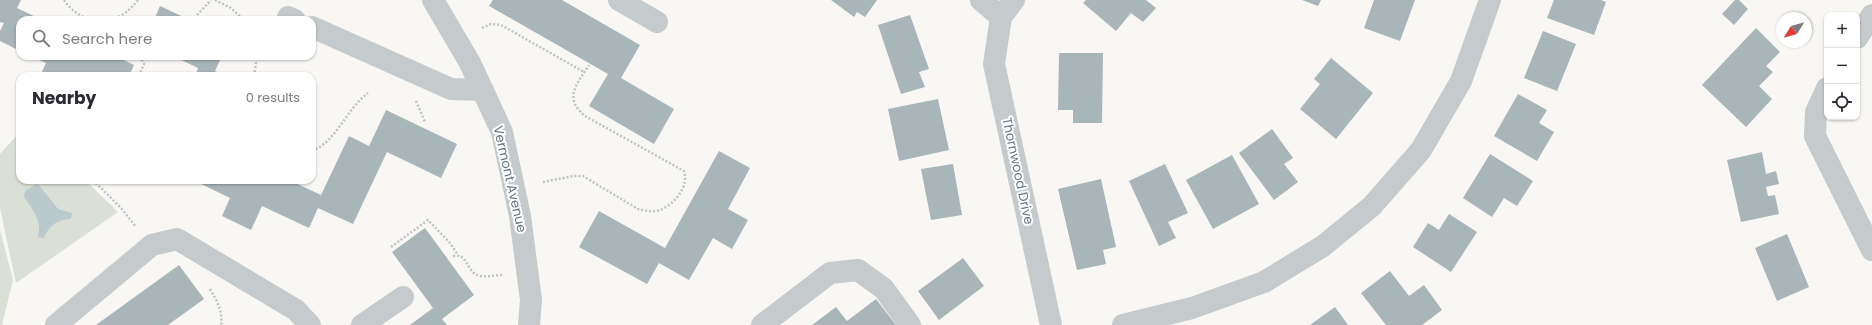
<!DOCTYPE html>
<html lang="en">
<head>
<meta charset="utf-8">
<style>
	body { margin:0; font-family:Poppins,sans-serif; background:#f7f7f7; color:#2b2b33 }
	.controls { position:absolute; right:12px; top:12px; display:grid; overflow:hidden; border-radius:8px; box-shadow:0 1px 3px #0004 }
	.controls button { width:36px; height:36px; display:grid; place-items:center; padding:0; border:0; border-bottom:1px solid #e1e1e2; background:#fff; color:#2b2b33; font:20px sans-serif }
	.compass { position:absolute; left:1776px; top:12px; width:36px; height:36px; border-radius:50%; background:#fff; box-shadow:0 1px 3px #0004; rotate:233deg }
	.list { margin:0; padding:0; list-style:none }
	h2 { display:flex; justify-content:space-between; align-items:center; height:52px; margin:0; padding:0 16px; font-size:17px }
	h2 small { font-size:13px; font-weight:400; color:#7c7c81 }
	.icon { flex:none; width:22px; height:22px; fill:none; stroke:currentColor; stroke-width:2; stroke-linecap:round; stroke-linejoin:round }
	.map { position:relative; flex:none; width:1872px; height:325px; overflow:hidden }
	.search { position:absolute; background:#fff; box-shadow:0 1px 3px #0004; left:16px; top:16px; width:300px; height:44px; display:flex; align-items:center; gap:10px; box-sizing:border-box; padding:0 14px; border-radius:12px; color:#7c7c81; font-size:15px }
	.panel { position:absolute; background:#fff; box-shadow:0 1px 3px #0004; left:16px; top:72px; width:300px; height:112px; border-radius:12px }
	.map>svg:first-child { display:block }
</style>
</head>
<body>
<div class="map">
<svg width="1872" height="325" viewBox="0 0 1872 325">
	<rect width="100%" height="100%" fill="#f8f7f4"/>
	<!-- green -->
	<path fill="#dae0d5" d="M19 133 20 180H85L118 212 16 283 0 208V154Z
		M0 230 13 280 2 325H0Z"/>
	<!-- water -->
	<path fill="#bacacc" d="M36 184 39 185 58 209 72 213 71 219C57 220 49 225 44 238L38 237C43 221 32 209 24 197L25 191Z"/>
	<!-- building -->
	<path fill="#a8b5b9" d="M0 0H21L17 8 42 20H20V51L0 41V31L4 23 0 22Z
		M493 0H562L640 45 621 78 674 109 654 144 589 106 608 74 489 6Z
		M831 0H877L865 17 857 12 854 17Z
		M1086 0H1146L1156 8 1143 22 1131 13 1116 31 1083 3Z
		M1302 0H1321L1318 6Z
		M1374 0H1415L1400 41 1364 28Z
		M1554 0H1601L1606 2 1594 35 1547 18Z
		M1735 0H1739L1748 9 1734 25 1722 14Z
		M160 6 190 20H154Z
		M910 15 929 69 919 72 925 87 901 94 878 25Z
		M1756 28 1780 52 1766 66 1773 72 1759 86 1772 99 1746 127 1702 85Z
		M1543 31 1576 44 1557 91 1524 78Z
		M1059 53H1103L1102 123H1073V110H1058Z
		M31 56H116L134 65 129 76H40L46 63Z
		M173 56H222L215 71 226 76H195L198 68Z
		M1331 58 1373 93 1336 139 1300 109 1320 84 1314 79Z
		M1518 94 1547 110 1539 123 1554 132 1537 161 1494 136Z
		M938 99 949 150 899 161 888 109Z
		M386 110 457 144 441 178 387 152 353 224 318 208 309 228 262 206 251 230 222 216 230 198 193 180H289L321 195 349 136 369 146Z
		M1272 129 1293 158 1284 164 1298 182 1274 200 1239 153Z
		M719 151 750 168 728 209 748 220 732 249 713 238 689 280 659 263 647 284 579 247 599 211 665 248Z
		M1762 152 1766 174 1776 171 1779 184 1766 187 1768 196 1775 195 1779 214 1741 222 1727 160Z
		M1490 154 1533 181 1517 206 1504 198 1492 217 1463 198Z
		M1232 155 1259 204 1213 229 1186 180Z
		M953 164 962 215 931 220 921 169Z
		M1165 164 1188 213 1168 222 1176 238 1159 246 1129 181Z
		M1101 179 1116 247 1103 250 1106 264 1077 270 1058 189Z
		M1449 214 1477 232 1451 272 1413 247 1428 223 1439 230Z
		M425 228 474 295 442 319 447 325H410L433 308 392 252Z
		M1787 234 1809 287 1777 301 1755 248Z
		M963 258 984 286 939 320 918 291Z
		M179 265 204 299 168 325H96Z
		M1390 271 1409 296 1424 285 1442 310 1422 325H1386L1361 293Z
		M876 299 896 325H812L836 307 847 321Z
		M1335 307 1348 325H1310Z"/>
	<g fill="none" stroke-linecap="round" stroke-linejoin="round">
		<!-- path -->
		<path stroke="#c0c3c5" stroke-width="2.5" stroke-dasharray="2 2" stroke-linecap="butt" d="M64 0C71 10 79 16 91 20
			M215 0 231 8 244 20
			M197 15 211 0
			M111 20C123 16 130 10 138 0
			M482 28 491 24 501 25 584 72
			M139 76 144 64 140 56
			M254 76 257 56
			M416 101 425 122
			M312 151C338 140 346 109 368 93
			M93 180 121 208 136 227
			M543 182 574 176H583L638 209C644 210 650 212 656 211 672 208 690 187 684 171L585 116C563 98 577 84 589 65
			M391 247 428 220 450 243 458 255
			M453 256C468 253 466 270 477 275 483 278 495 275 503 275
			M210 289C217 301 223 311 221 325"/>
		<!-- minor -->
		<path stroke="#c5cacd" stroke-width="22" d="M433 0 470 63 502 132 520 216 531 300 529 325
			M619 0 657 22
			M981 0 1001 17
			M1014 0 1001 17 994 64 1051 325
			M288 17 295 20
			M312 27 451 89 483 90
			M1857 38 1872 15
			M1827 88 1816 112 1815 136 1872 250
			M56 325 152 245 177 239 296 310 310 325
			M362 325 403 297
			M762 325 830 273 858 270 884 289 910 325
			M1123 325 1192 308 1264 282 1323 246 1372 206 1421 150 1461 81 1490 0"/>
	</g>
	<g text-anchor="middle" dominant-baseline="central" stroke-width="4" stroke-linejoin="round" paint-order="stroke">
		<!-- street labels -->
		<g font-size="13" fill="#607882" stroke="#fff">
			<text transform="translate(1018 171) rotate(78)">Thornwood Drive</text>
			<text transform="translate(510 179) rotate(77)">Vermont Avenue</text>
		</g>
	</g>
</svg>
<div class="controls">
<button>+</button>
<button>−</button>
<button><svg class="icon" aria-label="locate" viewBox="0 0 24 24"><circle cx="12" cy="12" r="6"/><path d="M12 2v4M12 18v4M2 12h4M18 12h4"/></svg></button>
</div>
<svg class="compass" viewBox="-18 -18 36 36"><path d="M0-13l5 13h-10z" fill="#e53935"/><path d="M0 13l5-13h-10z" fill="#7c7c81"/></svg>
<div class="search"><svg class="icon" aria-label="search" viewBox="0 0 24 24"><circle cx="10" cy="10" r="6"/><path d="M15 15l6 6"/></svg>Search here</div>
<section class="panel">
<h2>Nearby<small>0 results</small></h2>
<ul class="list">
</ul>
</section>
</div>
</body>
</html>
